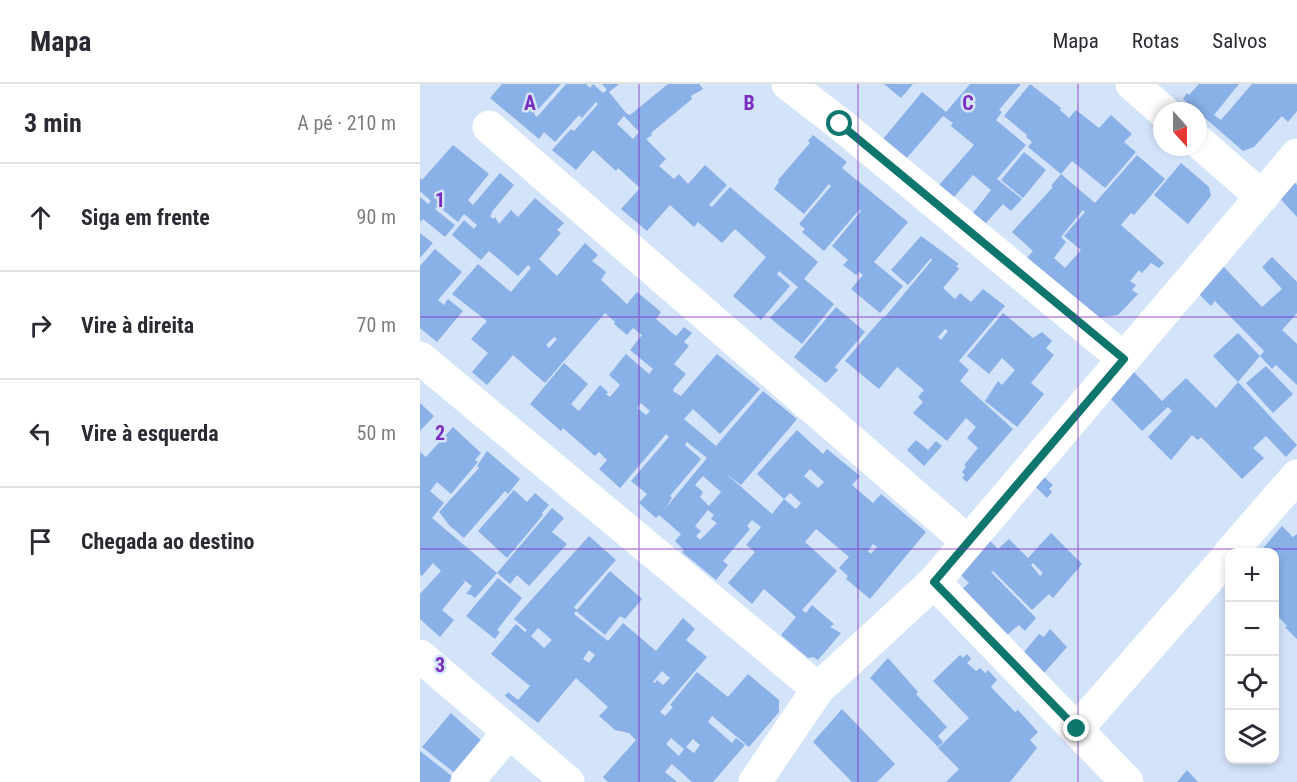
<!DOCTYPE html>
<html lang="pt">
<head>
<meta charset="utf-8">
<style>
	body { margin:0; font-family:"Roboto Condensed",sans-serif; background:#f7f7f7; color:#2b2b33 }
	.controls { position:absolute; right:18px; bottom:18px; display:grid; overflow:hidden; border-radius:12px; box-shadow:0 3px 9px #0003 }
	.controls button { width:54px; height:54px; display:grid; place-items:center; padding:0; border:0; border-bottom:2px solid #e1e1e2; background:#fff; color:#2b2b33; font:30px sans-serif }
	.compass { position:absolute; left:733px; top:18px; width:54px; height:54px; border-radius:50%; background:#fff; box-shadow:0 3px 9px #0003; rotate:159deg }
	.stop { position:absolute; width:18px; height:18px; margin:-14px; border:4px solid #0f766e; border-radius:50%; background:#fff }
	.stop.end { background:#0f766e; border-color:#fff; box-shadow:0 2px 6px #0008 }
	.list { margin:0; padding:0; list-style:none }
	h2 { display:flex; justify-content:space-between; align-items:center; height:78px; margin:0; padding:0 24px; font-size:26px }
	h2 small { font-size:20px; font-weight:400; color:#7c7c81 }
	.list li { display:grid; grid-template-columns:39px 1fr auto; gap:18px; align-items:center; box-sizing:border-box; height:108px; padding:0 24px; border-top:2px solid #e1e1e2 }
	.list b { display:block; font-size:22px; white-space:nowrap }
	.list em { font-size:20px; font-style:normal; color:#7c7c81 }
	.icon { flex:none; width:33px; height:33px; fill:none; stroke:currentColor; stroke-width:2; stroke-linecap:round; stroke-linejoin:round }
	.map { position:relative; flex:none; width:877px; height:698px; overflow:hidden }
	header { display:flex; align-items:center; gap:36px; box-sizing:border-box; height:84px; padding:0 30px; background:#fff; border-bottom:2px solid #e1e1e2 }
	header strong { font-size:28px }
	nav { display:flex; gap:33px; margin-inline-start:auto; font-size:21px }
	main { display:flex }
	aside { flex:1; background:#fff }
	.map>svg:first-child { display:block }
</style>
</head>
<body>
<header>
<strong>Mapa</strong>
<nav><a>Mapa</a><a>Rotas</a><a>Salvos</a></nav>
</header>
<main>
<aside>
<h2>3 min<small>A pé · 210 m</small></h2>
<ul class="list">
<li><svg class="icon" aria-label="ahead" viewBox="0 0 24 24"><path d="M12 20V5M6 11l6-6 6 6"/></svg><div><b>Siga em frente</b></div><em>90 m</em></li>
<li><svg class="icon" aria-label="right" viewBox="0 0 24 24"><path d="M7 20v-9h11M14 6l5 5-5 5"/></svg><div><b>Vire à direita</b></div><em>70 m</em></li>
<li><svg class="icon" aria-label="left" viewBox="0 0 24 24"><path d="M17 20v-9H6M10 6l-5 5 5 5"/></svg><div><b>Vire à esquerda</b></div><em>50 m</em></li>
<li><svg class="icon" aria-label="arrive" viewBox="0 0 24 24"><path d="M6 21V4h12l-3 4 3 4H6"/></svg><div><b>Chegada ao destino</b></div></li>
</ul>
</aside>
<div class="map">
<svg width="877" height="698" viewBox="0 0 877 698">
	<rect width="100%" height="100%" fill="#d3e3fa"/>
	<!-- building -->
	<path fill="#89b0e7" fill-rule="evenodd" d="M82 0H141L114 30 117 33 146 0H166L170 4 173 0 183 9 187 6 182 0H199L189 8 206 29 210 31 248 0H279L283 5 271 12 272 15 231 49 232 51 226 55 246 75 239 82 254 95 259 90 268 100 285 81 307 101 289 121 292 123 310 103 398 178 384 195 414 220 382 260 350 234 378 203 359 187 357 190 370 202 341 236 313 212 346 173 315 145 302 159 278 138 274 143 250 121 227 147 201 125 220 104 198 84 196 87 173 66 156 86 132 66 151 45 154 47 178 20 176 18 162 34 159 31 135 58 124 48 119 55 70 14ZM204 32 219 48 213 55 197 40Z
		M464 0H493L481 14Z
		M550 0H601L579 26 582 28 576 36 606 61 577 95 602 115 591 127 583 120 565 140 553 129 571 106 553 91 534 113 519 101 554 61 531 42 533 39 523 32 486 75 463 55 502 8 526 28Z
		M610 0 641 24 640 26 649 34 656 26 679 44 691 31 712 50 704 58 716 68 685 104 652 77 641 90 608 63 612 58 606 53 607 51 584 32Z
		M779 0H819L794 31 801 36 832 0H877V27L868 38 862 32 834 63 823 67 763 15 767 9 769 11Z
		M393 51 427 78 422 84 488 138 454 178 483 202 460 229 431 205 443 191 439 188 436 191 423 181 428 176 412 162 441 127 439 126 404 167 382 148 385 145 379 140 411 102 409 100 384 130 354 105 359 98 358 96 390 59 388 57Z
		M33 61 69 90 48 116 53 121 80 89 94 101 71 129 72 130 70 132 73 135 75 133 79 140 91 126 98 133 115 114 144 139 137 146 141 149 119 175 137 192 165 159 178 171 172 177 186 188 181 196 207 220 217 208 241 228 236 235 256 252 264 243 272 249 264 258 269 262 254 280 266 290 254 304 253 307 261 312 297 270 340 305 300 350 273 325 264 335 296 362 343 307 377 335 321 401 304 388 352 430 364 415 376 425 381 419 370 409 364 415 337 390 377 346 403 370 407 365 440 392 432 401 453 419 461 410 506 448 450 515 426 495 428 492 419 484 429 473 396 445 385 458 417 487 382 526 386 529 392 521 414 540 410 543 421 549 398 576 393 573 388 574 361 551 376 533 344 505 332 520 308 499 335 468 326 461 341 443 332 436 327 442 330 445 303 477 308 481 296 496 262 468 264 466 255 457 261 450 239 431 236 434 219 419 227 410 211 397 249 353 246 350 200 404 179 385 187 376 179 368 175 372 143 344 141 347 110 320 144 279 168 300 151 320 159 327 180 301 188 308 186 310 190 313 200 301 189 291 206 270 229 290 233 285 210 266 222 251 213 244 207 251 194 240 195 238 185 229 125 299 93 271 67 301 52 288 68 269 51 255 67 237 32 210 58 180 91 208 111 184 108 181 98 192 69 167 61 176 32 151 44 136 54 145 57 141 44 130 38 138 18 122 15 125 35 141 25 153 3 135 0 138V113L8 120 11 117 0 107V94L2 96ZM134 253 137 255 129 264 126 261ZM221 319 230 327 226 331 217 324ZM267 358 287 374 244 426 252 414 250 412 281 375 265 361ZM390 385 404 398 398 404 384 392ZM283 392 301 408 289 422 280 413 283 408 275 401ZM288 426 294 431 291 435 297 439 280 456 276 452 281 447 275 442ZM453 460 457 463 451 470 448 467Z
		M604 68 626 86 603 114 581 96Z
		M717 71 745 95 714 131 711 129 701 141 744 179 739 184 731 179 722 189 719 186 710 197 716 201 712 206 718 210 698 231 675 234 606 175 613 167 592 148 633 103 631 102 641 90 675 119ZM663 126 665 128 644 152 661 166 645 184 634 174 646 158 641 153Z
		M761 79 789 103 791 112 768 140 734 111Z
		M870 94 877 101V133L856 110Z
		M0 149 13 159 0 174Z
		M501 152 539 180 536 182 539 185 523 204 535 215 540 209 551 218 563 205 585 222 539 277 549 286 540 297 593 345 547 398 542 394 545 391 542 388 546 383 544 381 558 364 547 354 556 343 546 334 527 357 493 329 503 318 498 313 504 306 477 283 459 305 425 277 463 233 464 234 512 176 511 174 488 201 471 186ZM525 245 528 247 521 256 518 253Z
		M15 165 42 188 18 216 24 221 28 215 43 227 17 258 0 244V182Z
		M852 173 877 198V229L862 246 877 260V301L856 281 852 285 840 272 818 298 793 272 818 249 840 272 844 267 795 217 791 222 778 209 802 181 842 223 862 205 842 183Z
		M416 223 445 248 415 283 418 286 406 299 374 273Z
		M583 229 613 254 622 248 632 257 626 264 634 271 611 299 624 310 597 343 565 317 578 297 582 301 595 286 582 274 569 290 547 272Z
		M846 282 873 310 853 329 826 299Z
		M713 287 742 317 766 294 796 324 818 298 877 361 866 373 846 352 833 364 844 374 822 395 781 353 778 356 772 351 751 376 728 353 752 327 748 323 722 347 689 313Z
		M0 319 14 332 0 347Z
		M33 343 61 369 55 376 58 378 31 410 17 398 10 407 24 419 12 434 77 489 55 514 51 511 46 510 52 502 41 494 45 498 22 526 34 536 20 553 0 535V510L21 487 13 479 2 492 0 490V368L6 373Z
		M496 356 508 366 516 357 522 362 504 382 487 366Z
		M67 367 100 395 88 410 85 407 44 454 29 441 19 428 59 384 57 382Z
		M623 392 633 401 629 405 632 408 627 414 615 402Z
		M94 406 107 418 115 409 129 421 122 429 123 431 87 474 58 447Z
		M132 424 144 434 132 448 147 460 109 502 97 491 90 500 77 489Z
		M862 442 873 453 877 450V555L865 543 867 542 854 528V469H839Z
		M631 449 662 480 633 514 629 510 612 526 573 487 571 488 616 534 605 547 599 541 587 551 542 505 549 499 540 490 569 456 578 465 589 455 608 474ZM613 479 623 489 620 492 611 481Z
		M169 452 196 476 154 523 157 526 190 487 222 515 205 535 200 532 185 551 156 527 154 530 188 557 203 539 236 567 263 534 275 545 266 556 287 573 240 628 245 632 253 623 250 621 277 588 308 613 328 590 359 616V628L329 663 292 632 288 638 312 659 316 654 325 661 293 698H272L252 680 245 688 257 698H188L183 693 216 656 209 649 195 646 179 632 188 623 156 594 118 639 85 612 88 608 98 616 110 602 71 570 96 540 105 548 107 546 94 535ZM118 544 132 556 124 564 111 552ZM169 566 175 571 169 579 163 575ZM242 587 250 594 243 601 237 596 235 599 233 598ZM251 654 264 665 259 672 246 660ZM273 655 280 661 274 669 266 663Z
		M78 494 102 514 77 546 80 548 75 555 46 532Z
		M630 545 647 563 624 589 604 568 619 550 624 553Z
		M547 570 551 575 547 579 556 587 560 584 565 589 568 586 577 596 571 603 595 628 598 626 618 648 610 656 617 664 590 698H526L539 685 518 664 549 634 513 597 540 571 543 574Z
		M468 574 498 608 496 610 527 643 518 652 523 658 518 663 450 594Z
		M422 625 475 680 457 698H432L393 658Z
		M31 629 64 659 36 690 2 663Z
		M0 667 33 693 29 698H0Z
		M767 686 778 698H757Z"/>
	<g fill="none" stroke-linecap="round" stroke-linejoin="round">
		<!-- minor -->
		<path stroke="#fff" stroke-width="33" d="M368 0 420 40 704 275
			M712 0 743 27
			M69 43 548 458
			M778 57 842 113
			M0 274 398 605
			M810 469 877 392
			M514 498 707 698
			M0 572 148 698
			M657 645 810 470
			M47 698 88 649
			M335 698 398 605 514 498 877 71"/>
	</g>
	<g fill="none" stroke-linecap="round" stroke-linejoin="round">
		<!-- route -->
		<path stroke="#0f766e" stroke-width="8" d="M420 40 704 275 514 498 657 645"/>
	</g>
	<!-- grid -->
	<path fill="none" stroke="#7b2cbf" stroke-width="1.5" stroke-opacity="0.55" d="M219 0V698M438 0V698M658 0V698M0 233H877M0 465H877"/>
	<g font-size="20" text-anchor="middle" font-weight="bold" fill="#7b2cbf" stroke="#d3e3fa" stroke-width="5" stroke-linejoin="round" paint-order="stroke">
		<text x="110" y="26">A</text>
		<text x="329" y="26">B</text>
		<text x="548" y="26">C</text>
		<text x="20" y="123">1</text>
		<text x="20" y="356">2</text>
		<text x="20" y="588">3</text>
	</g>
</svg>
<div class="controls">
<button>+</button>
<button>−</button>
<button><svg class="icon" aria-label="locate" viewBox="0 0 24 24"><circle cx="12" cy="12" r="6"/><path d="M12 2v4M12 18v4M2 12h4M18 12h4"/></svg></button>
<button><svg class="icon" aria-label="layers" viewBox="0 0 24 24"><path d="M12 4l9 5-9 5-9-5zM3 14l9 5 9-5"/></svg></button>
</div>
<svg class="compass" viewBox="-18 -18 36 36"><path d="M0-13l5 13h-10z" fill="#e53935"/><path d="M0 13l5-13h-10z" fill="#7c7c81"/></svg>
<div class="stop" style="left:420px;top:40px"></div>
<div class="stop end" style="left:657px;top:645px"></div>
</div>
</main>
</body>
</html>
